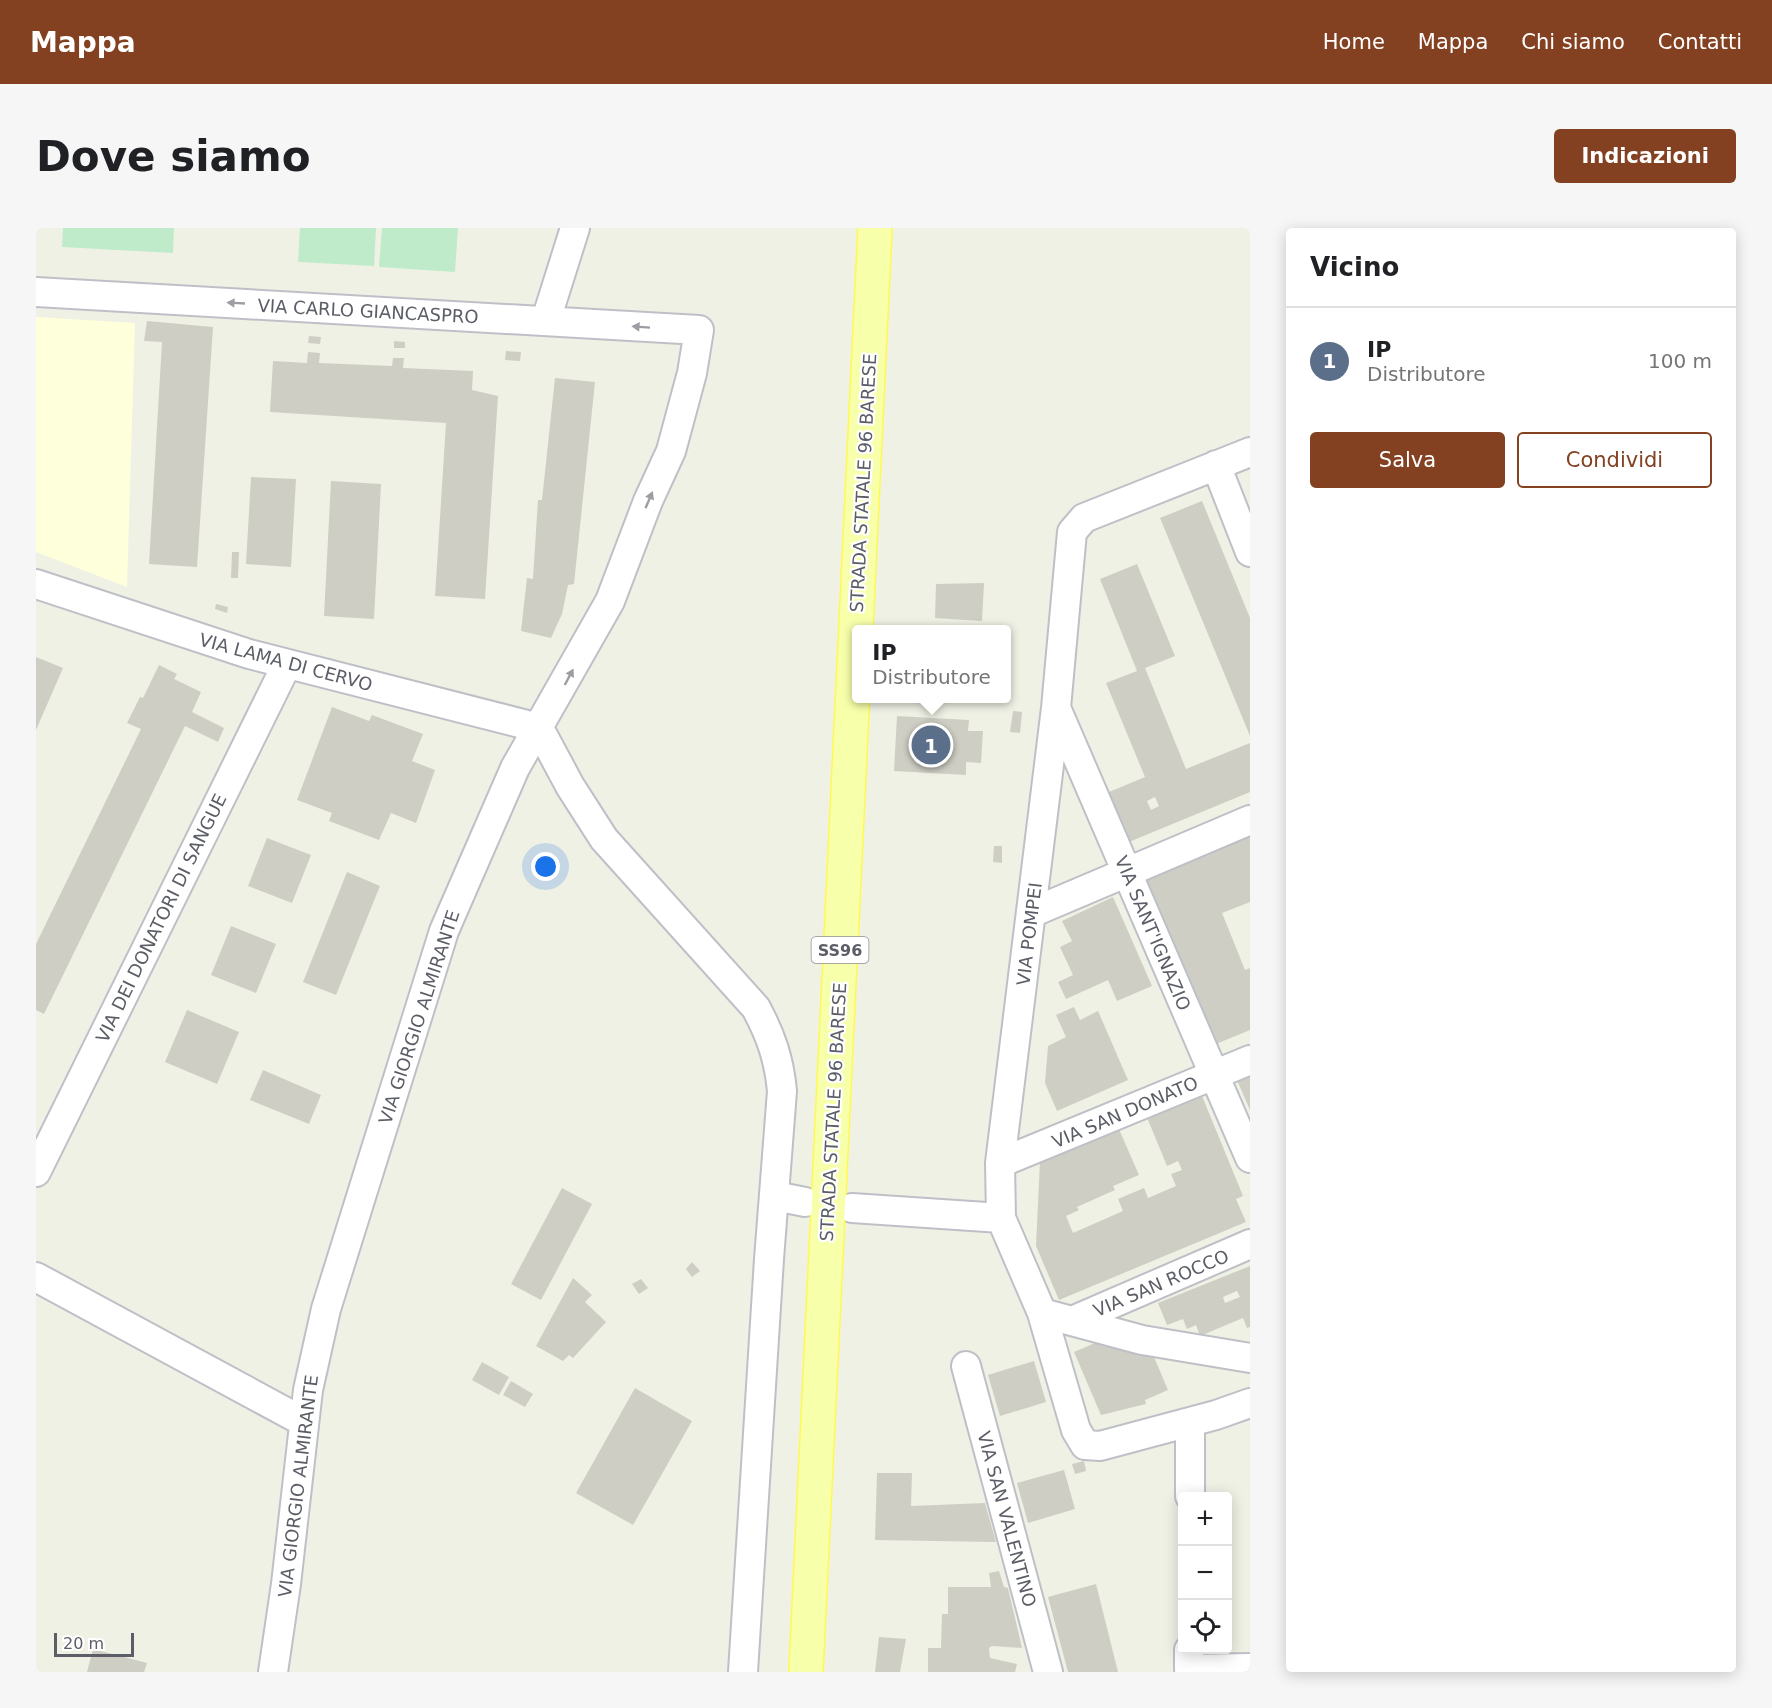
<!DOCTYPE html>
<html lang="it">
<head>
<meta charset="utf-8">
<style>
	body { margin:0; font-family:"DejaVu Sans",sans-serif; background:#f6f6f6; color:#202124 }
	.controls { position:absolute; right:18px; bottom:18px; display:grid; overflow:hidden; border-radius:6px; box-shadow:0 3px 15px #0003 }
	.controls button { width:54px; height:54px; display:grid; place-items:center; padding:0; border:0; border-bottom:2px solid #e0e0e0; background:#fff; color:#202124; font:30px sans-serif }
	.scale { position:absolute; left:18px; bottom:15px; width:80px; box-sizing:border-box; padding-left:6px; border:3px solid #5c5e67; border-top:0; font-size:16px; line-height:21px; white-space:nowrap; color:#5c5e67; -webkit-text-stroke:4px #fff; paint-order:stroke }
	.you { position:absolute; left:510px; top:639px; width:21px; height:21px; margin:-15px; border:4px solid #fff; border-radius:50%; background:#1a73e8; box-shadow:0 0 0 9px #1a73e833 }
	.badge { display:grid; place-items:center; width:39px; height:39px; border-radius:50%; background:#834122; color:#fff; font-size:20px; font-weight:700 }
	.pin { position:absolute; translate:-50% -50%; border:3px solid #fff; box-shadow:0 2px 6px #0006 }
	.popup { position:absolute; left:816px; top:397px; width:159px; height:78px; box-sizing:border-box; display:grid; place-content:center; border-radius:6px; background:#fff; filter:drop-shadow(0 2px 4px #0005); font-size:20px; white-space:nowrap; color:#757577 }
	.popup b { font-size:22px; color:#202124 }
	.popup::after { content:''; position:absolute; left:50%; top:100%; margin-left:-12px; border:12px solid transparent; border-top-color:#fff }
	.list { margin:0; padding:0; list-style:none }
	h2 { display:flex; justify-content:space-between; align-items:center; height:78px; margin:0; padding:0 24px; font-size:26px }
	h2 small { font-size:20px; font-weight:400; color:#757577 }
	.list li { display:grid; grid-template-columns:39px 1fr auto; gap:18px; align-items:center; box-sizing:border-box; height:108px; padding:0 24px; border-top:2px solid #e0e0e0 }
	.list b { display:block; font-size:22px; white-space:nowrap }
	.list p { margin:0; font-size:20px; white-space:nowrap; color:#757577 }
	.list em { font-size:20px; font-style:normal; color:#757577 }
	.actions { display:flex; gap:12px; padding:18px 24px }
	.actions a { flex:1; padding:14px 0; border:2px solid #834122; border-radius:6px; text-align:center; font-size:21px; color:#834122 }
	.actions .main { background:#834122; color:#fff }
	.icon { flex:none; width:33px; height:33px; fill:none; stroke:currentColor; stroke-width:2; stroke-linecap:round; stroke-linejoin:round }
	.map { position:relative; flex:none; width:1214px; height:1444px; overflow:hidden; border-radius:6px }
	header { display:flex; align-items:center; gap:36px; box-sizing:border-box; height:84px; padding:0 30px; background:#834122; color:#fff }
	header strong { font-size:28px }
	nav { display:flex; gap:33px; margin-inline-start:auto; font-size:21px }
	.intro { display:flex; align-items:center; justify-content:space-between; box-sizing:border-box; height:144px; padding:0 36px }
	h1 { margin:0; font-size:42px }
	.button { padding:15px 27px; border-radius:6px; background:#834122; color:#fff; font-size:21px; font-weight:700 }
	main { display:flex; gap:36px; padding:0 36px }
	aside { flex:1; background:#fff; border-radius:6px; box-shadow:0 3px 15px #0003 }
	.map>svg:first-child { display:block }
</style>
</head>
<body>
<header>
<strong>Mappa</strong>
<nav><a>Home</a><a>Mappa</a><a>Chi siamo</a><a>Contatti</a></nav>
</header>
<div class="intro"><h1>Dove siamo</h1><a class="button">Indicazioni</a></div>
<main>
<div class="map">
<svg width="1214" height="1444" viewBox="0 0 1214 1444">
	<rect width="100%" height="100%" fill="#f0f1e5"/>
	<!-- commercial -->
	<path fill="#feffdb" d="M0 89 99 95 91 359 0 324Z"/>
	<!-- green -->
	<path fill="#bfebca" d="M27 0H138L137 25 26 19Z
		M264 0H340L338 38 262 34Z
		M346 0H422L419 44 343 39Z"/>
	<!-- building -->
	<path fill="#cecec4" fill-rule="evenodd" d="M111 93 177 99 161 339 113 336 126 114 108 113Z
		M273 108 285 109 284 116 272 115Z
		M358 113 369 114V120H358Z
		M470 123 485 124 484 133 469 132Z
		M272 124 284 125 283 135 356 138 357 130H368L367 140 437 143 436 162 462 168 449 371 399 368 410 195 234 184 237 133 271 135Z
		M519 150 559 154 538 356 532 357 526 386 515 410 485 403 491 350 497 351 502 272H506Z
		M215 249 260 251 255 339 210 336Z
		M295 253 345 256 338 391 288 388Z
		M1166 273 1214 390V508L1124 290Z
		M196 324H203L202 350H195Z
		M1101 336 1139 428 1109 440 1150 541 1214 515V564L1093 614 1073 564 1109 549 1070 455 1101 443 1064 351ZM1119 569 1123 578 1115 582 1111 573Z
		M948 355 946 393 899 390 900 356Z
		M180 376 192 379 191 385 179 381Z
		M0 429 27 440 0 502Z
		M123 437 141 446 138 451 165 464 156 484 188 500 182 514 149 498 8 786 0 782V716L105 501 91 495 104 469 107 470Z
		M296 479 333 493 336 487 387 506 376 533 399 542 380 595 355 585 343 612 293 593 296 585 261 572Z
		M977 483 986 484 984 505 974 504Z
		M861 488 933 492 932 503H947L945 535 930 534V547L858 543Z
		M1214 606V674L1186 685 1209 742 1214 740V802L1180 816 1109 650Z
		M231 610 275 627 256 675 212 658Z
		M958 618H966V635L957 634Z
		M311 644 344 658 300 767 267 754Z
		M1077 669 1116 758 1081 773 1072 752 1030 771 1022 754 1037 747 1024 719 1036 713 1026 693Z
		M195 698 240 716 220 765 175 747Z
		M1038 779 1044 792 1062 783 1092 852 1021 883 1009 855 1012 818 1030 809 1020 787Z
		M151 782 203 804 181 856 129 834Z
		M227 842 285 867 273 896 214 872Z
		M1214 844V882L1200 850Z
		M1164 863 1207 968 1200 971 1210 994 1023 1072 1000 1018 1004 933 1082 899 1103 947 1077 958 1079 962 1041 979 1043 982 1030 988 1037 1005 1087 983 1082 971 1108 960 1112 970 1140 958 1135 946 1146 942 1142 933 1131 938 1110 887Z
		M526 960 556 976 505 1072 475 1056Z
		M656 1034 664 1043 656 1049 650 1041Z
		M1214 1038V1099L1211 1100 1207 1090 1164 1108 1160 1097 1151 1101 1147 1091 1131 1097 1122 1075ZM1201 1063 1204 1069 1189 1075 1187 1069Z
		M537 1050 556 1067 549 1074 570 1094 537 1130 533 1127 527 1133 500 1118Z
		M605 1051 612 1060 603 1066 596 1056Z
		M1059 1115 1089 1123V1119L1115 1122 1132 1162 1109 1172 1110 1176 1065 1187 1038 1124Z
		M998 1133 1010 1174 964 1188 952 1147Z
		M446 1134 473 1149 463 1167 436 1152Z
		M475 1153 497 1166 489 1179 467 1167Z
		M599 1160 656 1193 597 1297 540 1265Z
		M1048 1233 1050 1243 1039 1246 1036 1236Z
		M1028 1242 1039 1281 992 1295 981 1255Z
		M841 1245H876L875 1278 949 1275 960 1314 839 1312Z
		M963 1343 968 1359 972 1360 986 1420 956 1418 953 1420 954 1430 981 1436 979 1444H892V1420H905L906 1386H912V1359H955L953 1345Z
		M1060 1356 1082 1444H1032L1012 1369Z
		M843 1409 870 1411 864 1444H839Z
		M57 1421 111 1435 108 1444H51Z"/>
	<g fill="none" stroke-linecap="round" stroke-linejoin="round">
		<!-- street casing -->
		<g stroke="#bec0c7" stroke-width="32">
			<path id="street" d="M0 64 663 102 656 145 635 223 612 273 574 373 479 540 408 703 290 1081 272 1162 250 1356 237 1444
				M510 92 539 0
				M1214 224 1048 290 1036 304 1020 480 964 935 965 990 1006 1085 1106 1112 1214 1130
				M1180 237 1214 324
				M0 356 213 426 503 500
				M1021 482 1214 930
				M503 500 534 558 568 611 720 780C735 808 743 831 746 863L733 1031 707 1444
				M995 685 1214 592
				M964 935 1214 832
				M0 944 251 436
				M739 968 769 974
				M816 980 965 990
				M0 1049 268 1194
				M1006 1085 1040 1202 1049 1217 1064 1218 1180 1187 1214 1175
				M1036 1093 1214 1016
				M930 1138 1012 1444
				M1154 1268V1194
				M1153 1422V1441L1214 1440"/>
		</g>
		<!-- primary casing -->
		<g stroke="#fffa4f" stroke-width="36">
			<path id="primary" d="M770 1444 839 0"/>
		</g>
		<!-- street -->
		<use href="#street" stroke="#fff" stroke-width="28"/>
		<!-- primary -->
		<use href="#primary" stroke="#f7ffab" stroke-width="33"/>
	</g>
	<!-- one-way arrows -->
	<defs><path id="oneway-solid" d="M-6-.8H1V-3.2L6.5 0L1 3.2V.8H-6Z" transform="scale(1.5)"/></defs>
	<g fill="#9d9ea4">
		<use href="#oneway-solid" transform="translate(200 75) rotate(-177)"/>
		<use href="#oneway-solid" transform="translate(605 99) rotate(-176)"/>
		<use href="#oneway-solid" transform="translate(613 272) rotate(-67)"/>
		<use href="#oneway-solid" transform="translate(533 449) rotate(-62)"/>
	</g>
	<g text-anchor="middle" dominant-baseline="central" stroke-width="4.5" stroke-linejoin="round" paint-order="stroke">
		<!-- shield labels -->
		<rect fill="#fff" stroke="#8d8e95" stroke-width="1.5" x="775.5" y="709" width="57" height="26" rx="4.5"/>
		<g font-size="16" font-weight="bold" fill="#5c5e67">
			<text x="804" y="722">SS96</text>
		</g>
		<!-- street labels -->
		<g font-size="18" fill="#5c5e67" stroke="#fff">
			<text transform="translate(332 83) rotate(3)">VIA CARLO GIANCASPRO</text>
			<text transform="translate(827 255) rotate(-87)">STRADA STATALE 96 BARESE</text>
			<text transform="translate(250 434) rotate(15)">VIA LAMA DI CERVO</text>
			<text transform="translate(125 690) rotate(-64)">VIA DEI DONATORI DI SANGUE</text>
			<text transform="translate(1117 705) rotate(67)">VIA SANT'IGNAZIO</text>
			<text transform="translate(993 706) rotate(-83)">VIA POMPEI</text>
			<text transform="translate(383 789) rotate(-72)">VIA GIORGIO ALMIRANTE</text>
			<text transform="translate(797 884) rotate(-87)">STRADA STATALE 96 BARESE</text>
			<text transform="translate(1089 884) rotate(-23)">VIA SAN DONATO</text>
			<text transform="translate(1125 1055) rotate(-23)">VIA SAN ROCCO</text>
			<text transform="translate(262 1258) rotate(-83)">VIA GIORGIO ALMIRANTE</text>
			<text transform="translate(971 1291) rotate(75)">VIA SAN VALENTINO</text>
		</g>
	</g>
</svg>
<div class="controls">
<button>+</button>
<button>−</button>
<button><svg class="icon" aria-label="locate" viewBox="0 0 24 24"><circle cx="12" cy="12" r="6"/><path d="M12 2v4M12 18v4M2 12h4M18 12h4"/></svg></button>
</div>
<div class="scale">20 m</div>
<div class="you"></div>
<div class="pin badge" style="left:895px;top:517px;background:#5c6f8a">1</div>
<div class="popup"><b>IP</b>Distributore</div>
</div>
<aside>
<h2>Vicino<small></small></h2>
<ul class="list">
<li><span class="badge" style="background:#5c6f8a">1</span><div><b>IP</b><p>Distributore</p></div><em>100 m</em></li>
</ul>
<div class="actions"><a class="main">Salva</a><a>Condividi</a></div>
</aside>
</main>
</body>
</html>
